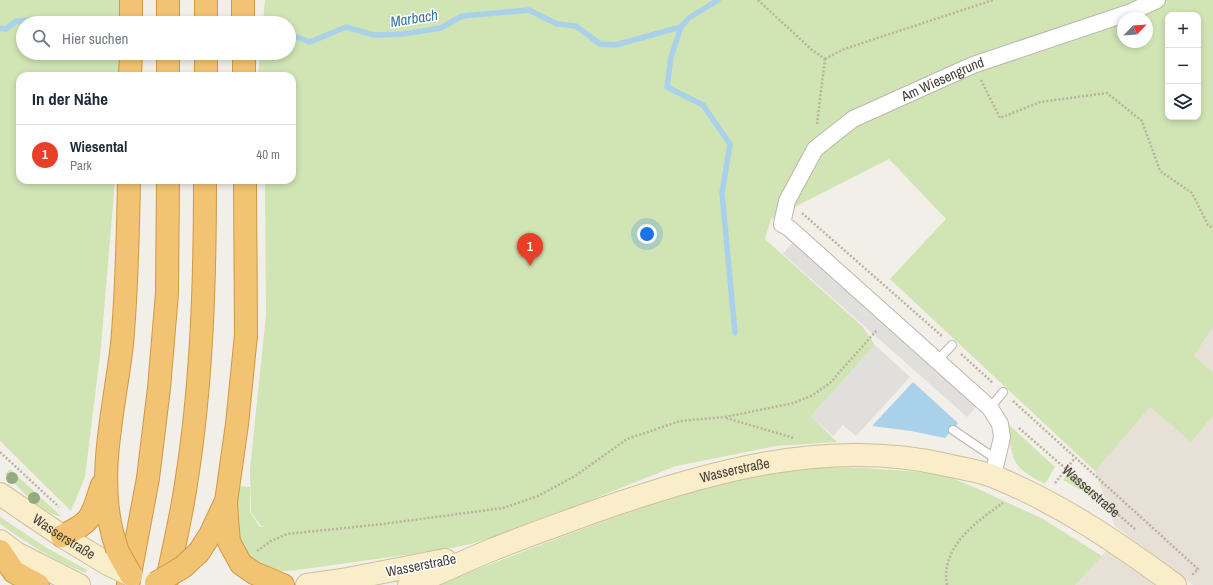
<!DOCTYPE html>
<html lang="de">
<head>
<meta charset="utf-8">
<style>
	body { margin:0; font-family:"Archivo Narrow",sans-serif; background:#f2f2f3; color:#1f2937 }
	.controls { position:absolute; right:12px; top:12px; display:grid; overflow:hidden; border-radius:8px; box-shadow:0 2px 6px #0003 }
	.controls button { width:36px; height:36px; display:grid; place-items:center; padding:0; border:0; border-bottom:1px solid #e0e1e3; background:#fff; color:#1f2937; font:20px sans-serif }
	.compass { position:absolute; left:1117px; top:12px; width:36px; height:36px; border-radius:50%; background:#fff; box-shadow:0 2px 6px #0003; rotate:65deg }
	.you { position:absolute; left:647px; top:234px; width:14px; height:14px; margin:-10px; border:3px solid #fff; border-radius:50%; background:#1a73e8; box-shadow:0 0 0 6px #1a73e833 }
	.badge { display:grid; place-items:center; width:26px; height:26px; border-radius:50%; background:#e93f29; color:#fff; font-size:13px; font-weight:700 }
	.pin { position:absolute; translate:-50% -33px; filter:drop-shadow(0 1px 2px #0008) }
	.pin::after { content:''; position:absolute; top:21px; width:14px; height:12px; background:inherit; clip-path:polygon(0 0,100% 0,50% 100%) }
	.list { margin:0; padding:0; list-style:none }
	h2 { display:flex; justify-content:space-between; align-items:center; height:52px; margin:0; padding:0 16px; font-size:17px }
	h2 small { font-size:13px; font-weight:400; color:#747a83 }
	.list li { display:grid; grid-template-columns:26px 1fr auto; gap:12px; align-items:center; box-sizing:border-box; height:60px; padding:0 16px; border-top:1px solid #e0e1e3 }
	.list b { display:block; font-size:15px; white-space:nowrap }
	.list p { margin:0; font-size:13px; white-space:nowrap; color:#747a83 }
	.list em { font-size:13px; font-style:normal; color:#747a83 }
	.icon { flex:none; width:22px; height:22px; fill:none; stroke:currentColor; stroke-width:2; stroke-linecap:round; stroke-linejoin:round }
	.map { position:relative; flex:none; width:1213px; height:585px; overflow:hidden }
	.search { position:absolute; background:#fff; box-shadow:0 2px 6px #0003; left:16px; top:16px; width:280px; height:44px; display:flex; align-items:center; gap:10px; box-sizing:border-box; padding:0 14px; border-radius:22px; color:#747a83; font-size:15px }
	.panel { position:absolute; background:#fff; box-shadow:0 2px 6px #0003; left:16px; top:72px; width:280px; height:112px; border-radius:12px }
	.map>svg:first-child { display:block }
</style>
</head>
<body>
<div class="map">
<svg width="1213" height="585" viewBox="0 0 1213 585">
	<rect width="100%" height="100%" fill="#f2efe8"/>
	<!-- residential -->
	<path fill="#e6e0d6" d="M1213 327V372L1194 356Z
		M1150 407 1191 442 1213 416V585H1193L1115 526 1095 471Z
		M1108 549 1154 585H1075Z"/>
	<!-- green -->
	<path fill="#d0e4b4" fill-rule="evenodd" d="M0 0H120V23H23V53H120L119 76H20V180H115L101 347 85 477 71 511 0 441Z
		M265 0H1213V327L1194 356 1213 372V416L1191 442 1150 407 1095 471 890 279 946 219 889 159 771 219 765 239 862 326 875 345 811 416 837 442 776 446 676 466 515 530 471 544 441 550 290 571H271L261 566 237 546 234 528 240 486 250 487V512L260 527 266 526H261L251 512 250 469 266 315 265 180H292V76H258L260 53H289V23H263ZM1168 15H1198V117H1168ZM1123 18H1147V42H1123Z
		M1007 423 1055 467 1045 484C1010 467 1013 460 1007 423Z
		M814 467 865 468 920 472 949 477 976 488 1043 519 1102 556 1075 585H434C528 552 619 511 716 485 747 476 781 473 814 467Z
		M10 469 62 517C39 512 21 489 5 474Z
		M1067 475H1071L1095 496 1094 497 1063 480Z
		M0 517 47 548 87 570 86 573C55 561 27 543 0 524Z"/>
	<!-- parking -->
	<path fill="#e1dfdc" d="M798 236 982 400 967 417 783 254Z
		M875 345 910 377 856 436 843 425 833 436 811 416Z"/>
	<!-- water -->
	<path fill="#a9d2ea" d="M913 382 958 423 945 438 911 431 872 426Z"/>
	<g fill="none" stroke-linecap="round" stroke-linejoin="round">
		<!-- stream -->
		<path stroke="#a9d2ea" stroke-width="5.5" d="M113 23H121
			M681 27 671 57 667 87 703 105 730 144 722 193 735 333
			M0 28 6 29 16 21 32 20 35 23
			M289 34 310 42 346 27 374 35 403 34 441 28 462 16 529 10 557 24 576 26 600 44 615 45 681 27 689 18 718 0"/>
		<!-- service casing -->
		<g stroke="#bdb6ab" stroke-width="10">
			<path id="service" d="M938 360 952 345
				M990 408 1003 392
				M953 430 996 459"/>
		</g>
		<!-- minor casing -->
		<g stroke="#bdb6ab" stroke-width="18">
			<g id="minor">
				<path id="s2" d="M993 476 1002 437 1000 424 990 408 789 228 782 224 787 201 815 149 853 119 973 65 1131 12 1157 0"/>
			</g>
		</g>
		<!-- secondary casing -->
		<g stroke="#cfbf9b" stroke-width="24">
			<g id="secondary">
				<path id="s3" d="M0 494 62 536 108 564"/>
				<path d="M0 541 16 553 79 585"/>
				<path d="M307 585 342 580 445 560"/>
				<path id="s4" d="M409 585C436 575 462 562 489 551 523 537 558 525 593 512 706 472 827 437 947 465 963 469 980 471 995 477 1061 504 1118 543 1175 585"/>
			</g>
		</g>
		<!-- motorway casing -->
		<g stroke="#d19843" stroke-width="24">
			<path id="motorway" d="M168 0V23
				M243 0V23
				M131 23V0
				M206 23V0
				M168 53V76
				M244 53V76
				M130 76 131 53
				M206 76V53
				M245 180 246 335 237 424 226 502 227 519 229 542 241 564 254 573 283 585
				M62 536C94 521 91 517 102 485
				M113 536C96 474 115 407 122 344 127 289 128 235 129 180
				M0 551 14 572 38 585
				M199 552 210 535 225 503
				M128 585 148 478 159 388 167 293 168 180
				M166 585C173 551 181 518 186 484 202 384 205 281 205 180"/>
		</g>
		<!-- path -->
		<g stroke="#beb19d" stroke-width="2.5" stroke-dasharray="2 2" stroke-linecap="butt">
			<path d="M758 0 812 50 825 59"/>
			<path d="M825 59 844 49 993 0"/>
			<path d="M981 80 1000 118 1040 102 1107 93 1142 121 1160 171 1192 193 1208 225 1213 228"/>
			<path d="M817 124 825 59"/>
			<path d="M802 213 943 337"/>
			<path d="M961 354 993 383"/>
			<path d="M1013 401 1198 569 1192 575"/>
			<path d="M726 418 794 438"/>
			<path id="s1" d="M1019 428 1136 530"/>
			<path d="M0 452 59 507"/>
			<path d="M1055 483 1075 458"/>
			<path d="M257 551 271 541 287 534 383 524 503 508 538 496 575 476 627 439 680 421 725 417 794 403 813 395 830 383 877 330"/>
			<path d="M947 585C940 547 977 521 1003 503"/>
		</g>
		<!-- service -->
		<use href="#service" stroke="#fff" stroke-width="8"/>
		<!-- minor -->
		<use href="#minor" stroke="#fff" stroke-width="16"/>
		<!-- secondary -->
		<use href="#secondary" stroke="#faedca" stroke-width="22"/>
		<!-- motorway -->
		<use href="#motorway" stroke="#f2c373" stroke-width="22"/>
		<!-- secondary-bridge casing -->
		<g stroke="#cfbf9b" stroke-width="24" stroke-linecap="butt">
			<path id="secondary-bridge" d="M108 564 131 575"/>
		</g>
		<!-- motorway-bridge casing -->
		<g stroke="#d19843" stroke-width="24" stroke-linecap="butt">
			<path id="motorway-bridge" d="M113 536 118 552 131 575
				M156 583 183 567 199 552"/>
		</g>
		<!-- secondary-bridge -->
		<use href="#secondary-bridge" stroke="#faedca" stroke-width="22"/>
		<!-- motorway-bridge -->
		<use href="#motorway-bridge" stroke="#f2c373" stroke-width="22"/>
	</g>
	<!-- trees -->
	<g fill="#96aa82">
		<circle cx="12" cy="478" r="6"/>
		<circle cx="34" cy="498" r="6"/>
	</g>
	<g text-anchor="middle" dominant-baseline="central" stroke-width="3" stroke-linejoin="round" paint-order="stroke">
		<!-- street labels -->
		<g font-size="14" fill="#453f37" stroke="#fff">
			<text stroke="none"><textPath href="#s2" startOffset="579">Am Wiesengrund</textPath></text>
			<text stroke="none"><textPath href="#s4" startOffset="346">Wasserstraße</textPath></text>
			<text stroke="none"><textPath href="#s1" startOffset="96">Wasserstraße</textPath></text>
			<text stroke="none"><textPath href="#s3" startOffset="77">Wasserstraße</textPath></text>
			<text transform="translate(421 565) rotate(-11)">Wasserstraße</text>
		</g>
		<!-- water labels -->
		<g font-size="15" font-style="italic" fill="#3778a1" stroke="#fff">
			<text transform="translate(414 18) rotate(-9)">Marbach</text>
		</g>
	</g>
</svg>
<div class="controls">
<button>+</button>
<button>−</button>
<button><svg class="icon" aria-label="layers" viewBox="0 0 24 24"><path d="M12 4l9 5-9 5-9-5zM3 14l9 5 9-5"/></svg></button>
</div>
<svg class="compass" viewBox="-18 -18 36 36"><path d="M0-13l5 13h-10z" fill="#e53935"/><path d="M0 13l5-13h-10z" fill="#747a83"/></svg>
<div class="you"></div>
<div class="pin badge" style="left:530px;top:266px">1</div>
<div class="search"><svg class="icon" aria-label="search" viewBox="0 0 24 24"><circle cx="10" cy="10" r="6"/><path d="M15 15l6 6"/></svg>Hier suchen</div>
<section class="panel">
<h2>In der Nähe<small></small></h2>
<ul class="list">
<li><span class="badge">1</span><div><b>Wiesental</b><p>Park</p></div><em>40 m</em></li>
</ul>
</section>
</div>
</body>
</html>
